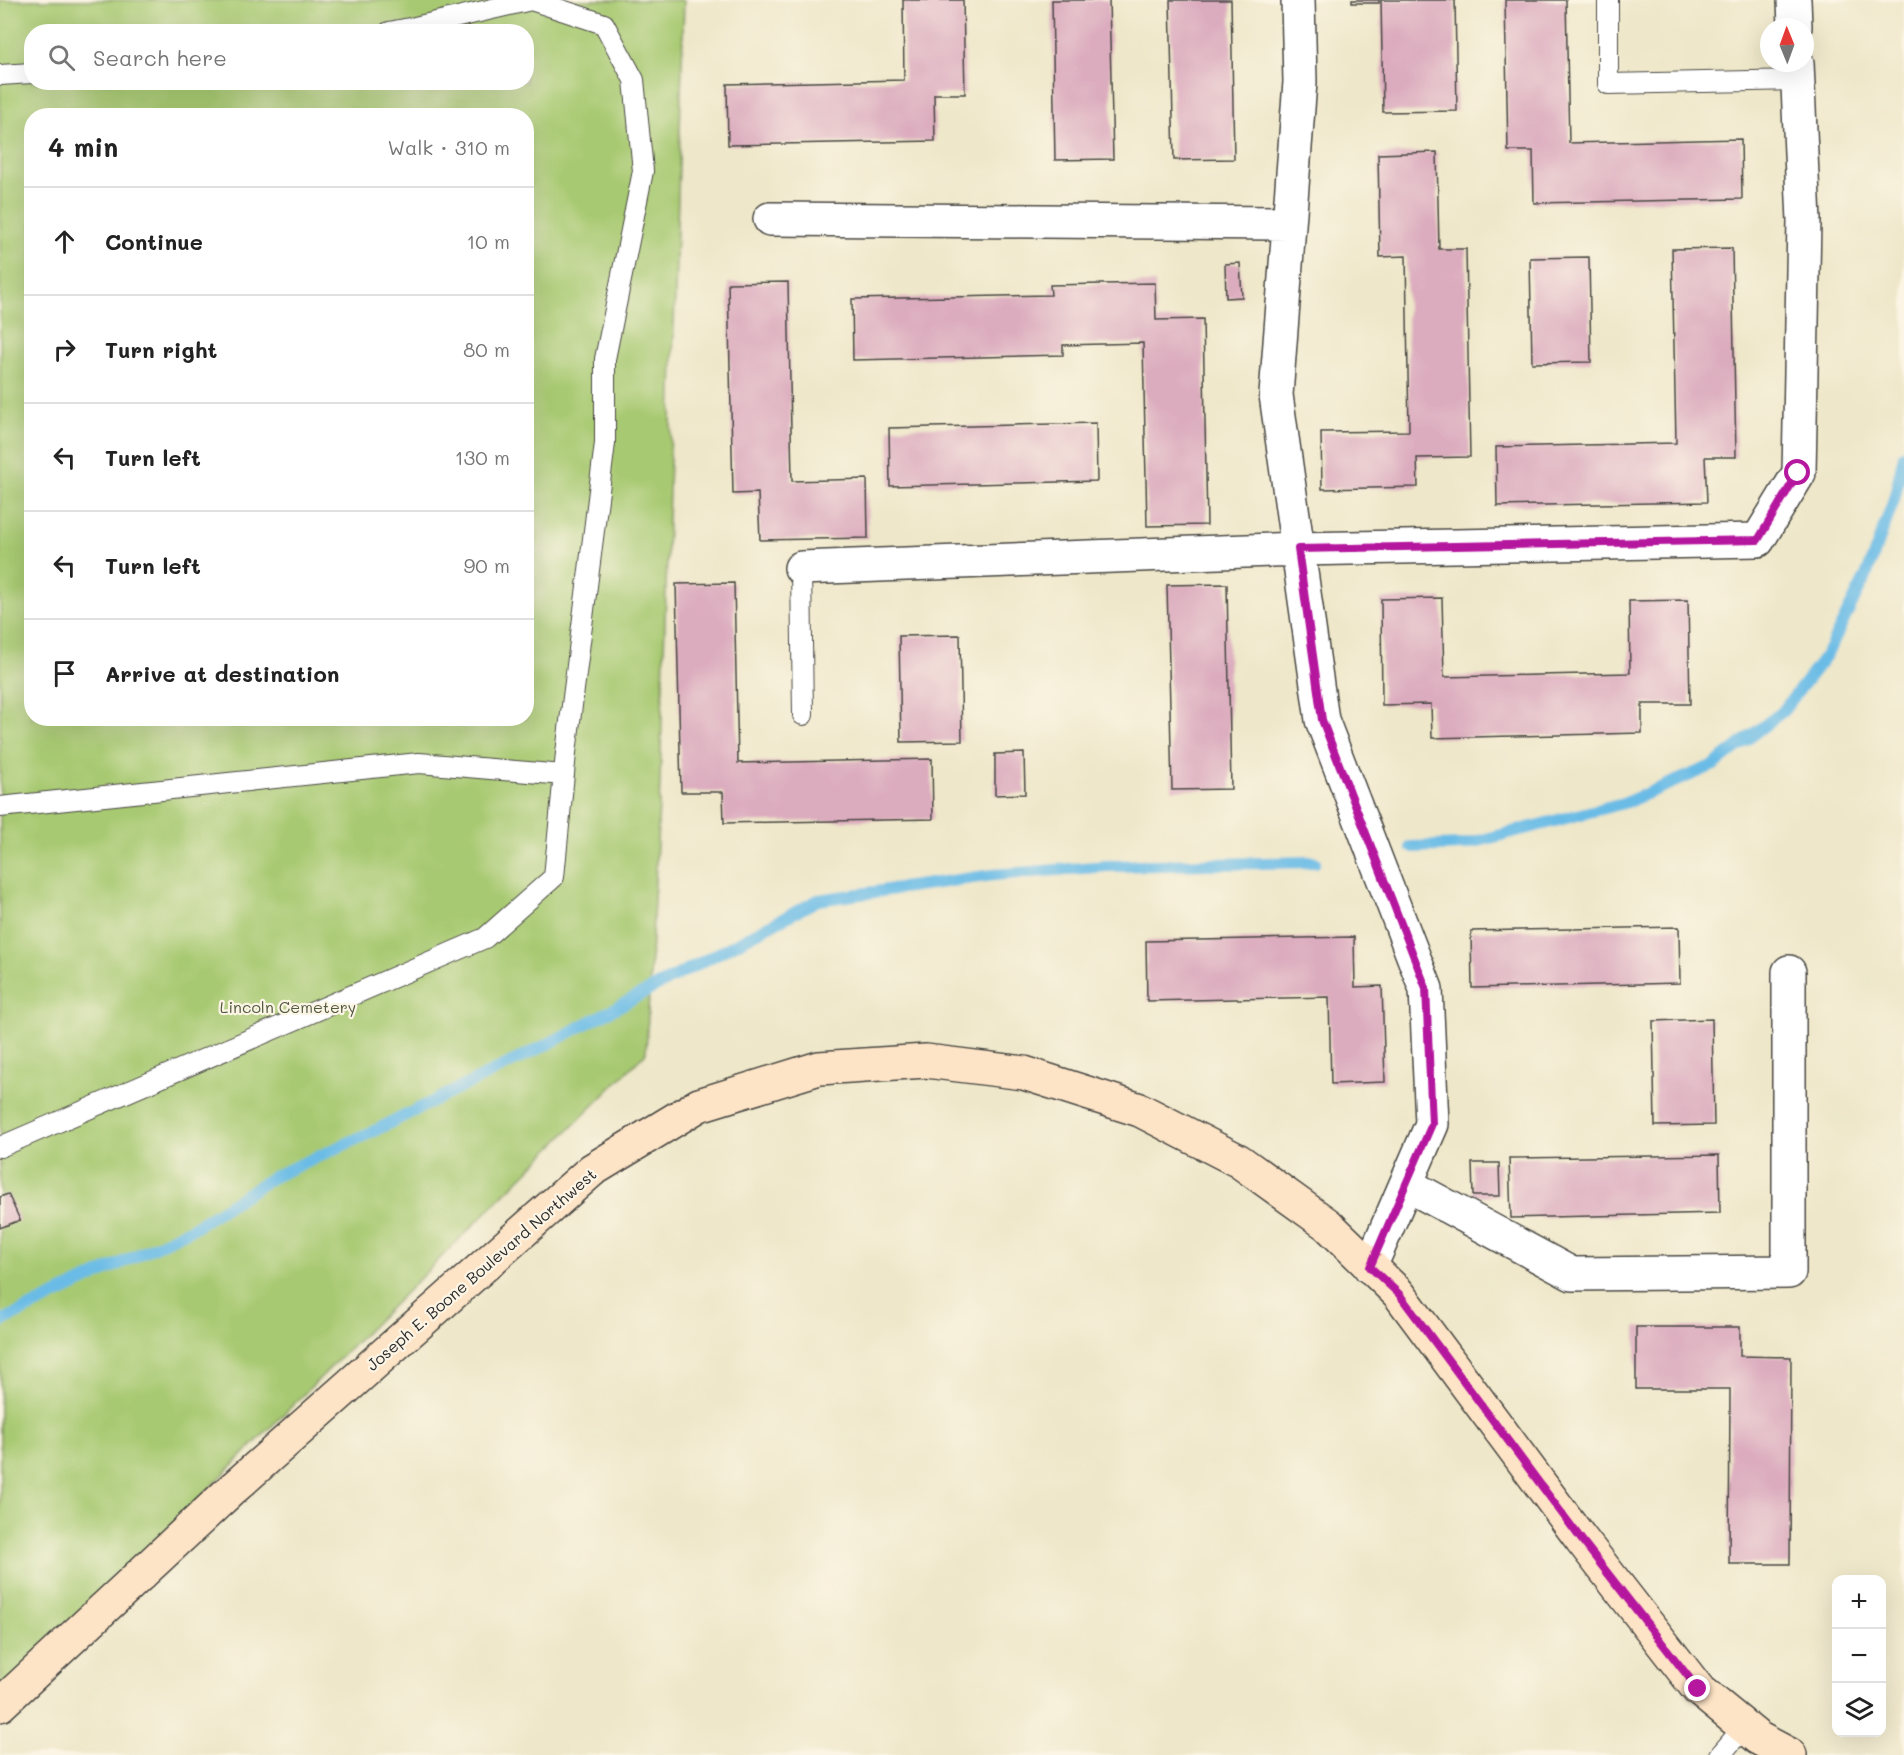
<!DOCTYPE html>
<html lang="en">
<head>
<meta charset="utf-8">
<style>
	body { margin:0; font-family:Mali,sans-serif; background:#f6f6f6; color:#222 }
	.controls { position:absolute; right:18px; bottom:18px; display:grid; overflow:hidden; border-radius:12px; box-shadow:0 6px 24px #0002 }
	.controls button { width:54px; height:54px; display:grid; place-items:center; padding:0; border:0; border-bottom:2px solid #e0e0e0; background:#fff; color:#222; font:30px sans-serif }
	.compass { position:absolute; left:1760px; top:18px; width:54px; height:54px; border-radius:50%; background:#fff; box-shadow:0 6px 24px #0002; rotate:359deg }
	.stop { position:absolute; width:18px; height:18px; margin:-14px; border:4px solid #b5179e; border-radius:50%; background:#fff }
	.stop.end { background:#b5179e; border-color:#fff; box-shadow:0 2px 6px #0008 }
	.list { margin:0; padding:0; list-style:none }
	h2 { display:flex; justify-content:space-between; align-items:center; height:78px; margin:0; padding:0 24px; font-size:26px }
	h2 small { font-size:20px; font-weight:400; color:#767676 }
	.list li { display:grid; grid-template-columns:39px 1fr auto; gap:18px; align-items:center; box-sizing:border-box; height:108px; padding:0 24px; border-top:2px solid #e0e0e0 }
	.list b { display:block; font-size:22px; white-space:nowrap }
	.list em { font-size:20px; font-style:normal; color:#767676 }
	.icon { flex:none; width:33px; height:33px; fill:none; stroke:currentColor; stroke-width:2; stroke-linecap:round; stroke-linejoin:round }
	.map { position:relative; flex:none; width:1904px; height:1755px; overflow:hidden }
	.search { position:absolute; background:#fff; box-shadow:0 6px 24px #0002; left:24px; top:24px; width:510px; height:66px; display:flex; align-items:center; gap:15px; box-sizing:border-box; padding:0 21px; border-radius:24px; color:#767676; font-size:22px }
	.panel { position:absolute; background:#fff; box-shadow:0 6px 24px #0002; left:24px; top:108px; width:510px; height:618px; border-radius:24px }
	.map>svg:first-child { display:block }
</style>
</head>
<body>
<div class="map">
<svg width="1904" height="1755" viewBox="0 0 1904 1755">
	<rect width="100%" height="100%" fill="#fcf5e5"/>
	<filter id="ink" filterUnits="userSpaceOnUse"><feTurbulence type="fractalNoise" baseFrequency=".0167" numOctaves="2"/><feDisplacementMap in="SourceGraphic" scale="12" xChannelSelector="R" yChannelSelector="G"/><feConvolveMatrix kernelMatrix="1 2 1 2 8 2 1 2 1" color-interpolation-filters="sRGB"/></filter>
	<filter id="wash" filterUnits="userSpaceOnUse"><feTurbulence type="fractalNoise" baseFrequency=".008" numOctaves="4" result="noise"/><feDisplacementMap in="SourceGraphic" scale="24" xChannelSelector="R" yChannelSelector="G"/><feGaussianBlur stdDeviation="1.35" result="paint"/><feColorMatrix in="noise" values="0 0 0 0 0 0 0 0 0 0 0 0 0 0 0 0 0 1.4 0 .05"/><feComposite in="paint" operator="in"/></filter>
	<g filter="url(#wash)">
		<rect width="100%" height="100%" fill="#eee7c9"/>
		<!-- green -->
		<path fill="#a7c971" stroke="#697a4e" stroke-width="1.5" fill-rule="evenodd" d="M0 0H684L660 785 646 1053 0 1697ZM32 32H526V82H32ZM32 116H526V718H32Z"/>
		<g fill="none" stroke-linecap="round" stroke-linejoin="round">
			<!-- stream -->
			<path stroke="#6bbce6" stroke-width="12" d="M1411 847 1463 845 1627 802 1714 765 1783 711 1827 654 1866 576 1894 500 1904 455
				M0 1322 193 1228 273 1177 372 1132 548 1044 818 900 993 875 1108 866 1315 862"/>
		</g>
		<g id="blocks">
			<!-- building -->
			<path fill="#dbabbe" d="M903 0H963L965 94H934L935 141 728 145 727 84 904 80Z
				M1052 0H1109L1113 159 1055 160Z
				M1170 0H1231L1234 159 1174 160Z
				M1352 0H1379V3H1352Z
				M1381 0H1455L1457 111 1383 112Z
				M1505 0H1566L1569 143 1741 139 1742 199 1534 203 1533 151H1508Z
				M1437 152 1439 249H1466L1470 457 1417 458 1418 487 1322 489 1321 432 1409 431 1406 256 1380 257 1378 154Z
				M1732 248 1736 457H1705L1707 502 1497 506 1496 447 1676 443 1672 249Z
				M1589 257 1591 362 1532 363 1530 258Z
				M1240 263 1242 297 1226 298 1225 264Z
				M788 282 792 481 867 479 868 538 760 540 758 493 733 494 728 283Z
				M1155 283 1156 320 1203 319 1207 525 1147 526 1143 343 1063 345V355L853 360 852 299 1051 295 1050 285Z
				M1096 423 1097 481 890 486 889 428Z
				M734 583 738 763 932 759 933 819 724 823 723 792H681L676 584Z
				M1227 584 1231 789 1172 790 1167 585Z
				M1442 598 1444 677 1630 673 1629 601 1688 600 1690 704H1642V733L1432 738 1431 704 1382 705 1381 599Z
				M960 635 962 741 901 742 899 636Z
				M1024 753 1025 794 995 795V754Z
				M1679 927 1680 983 1472 988 1471 931Z
				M1354 937 1355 987 1382 986 1385 1082 1331 1084 1329 997 1147 1001 1146 941Z
				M1712 1019 1714 1125 1655 1126 1653 1021Z
				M1719 1155 1720 1213 1511 1218 1509 1158Z
				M1472 1163H1499L1500 1196H1473Z
				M8 1194 20 1220 0 1228V1197Z
				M1636 1327H1740V1356L1791 1357 1790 1564H1729L1730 1389H1636Z"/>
		</g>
	</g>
	<g filter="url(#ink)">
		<use href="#blocks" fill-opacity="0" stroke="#484743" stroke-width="1.5"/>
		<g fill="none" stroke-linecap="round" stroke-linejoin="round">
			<!-- service casing -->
			<g stroke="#484743" stroke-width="22">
				<path id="service" d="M1608 0V84L1798 80
					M389 32 415 27 531 0
					M0 75 32 73
					M801 568 803 715
					M0 807 419 763 564 775
					M0 1147 485 938 554 877 566 753 605 443V359L643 171 634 80 604 24 531 0
					M1720 1755 1744 1727"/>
			</g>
			<!-- minor casing -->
			<g stroke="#484743" stroke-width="36">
				<path id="minor" d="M1298 0 1300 82 1276 395 1322 720 1426 989 1432 1124 1370 1267
					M1794 0 1795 27
					M770 219 1289 223
					M801 568 1298 549 1758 540 1799 473 1804 221 1797 63
					M1406 1184 1572 1274 1789 1272V972"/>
			</g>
			<!-- secondary casing -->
			<g stroke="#484743" stroke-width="36">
				<path id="secondary" d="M0 1705 229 1492 592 1170 699 1105 819 1068 926 1061 1024 1073 1140 1110 1239 1161 1328 1225 1399 1294 1581 1539 1698 1689 1758 1738 1790 1755"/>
			</g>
			<!-- service -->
			<use href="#service" stroke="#fff" stroke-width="20"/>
			<!-- minor -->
			<use href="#minor" stroke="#fff" stroke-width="33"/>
			<!-- secondary -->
			<use href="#secondary" stroke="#fee4c6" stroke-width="33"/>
		</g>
	</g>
	<g fill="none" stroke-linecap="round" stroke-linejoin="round" filter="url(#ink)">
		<!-- route -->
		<path stroke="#b5179e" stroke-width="8" d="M1698 1689 1581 1539 1399 1294 1370 1267 1432 1124 1426 988 1322 720 1298 549 1758 540 1798 473"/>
	</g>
	<g text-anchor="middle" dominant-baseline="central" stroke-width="4.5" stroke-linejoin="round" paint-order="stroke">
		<!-- park labels -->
		<g font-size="16" fill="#505a40" stroke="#fcf5e5">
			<text x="288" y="1006">Lincoln Cemetery</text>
		</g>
		<!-- street labels -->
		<g font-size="16" fill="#2b2b2b" stroke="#fcf5e5">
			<text transform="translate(481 1269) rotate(-41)">Joseph E. Boone Boulevard Northwest</text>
		</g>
	</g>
</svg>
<div class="controls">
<button>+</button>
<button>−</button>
<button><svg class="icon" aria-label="layers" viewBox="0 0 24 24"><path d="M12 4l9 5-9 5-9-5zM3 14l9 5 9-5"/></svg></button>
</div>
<svg class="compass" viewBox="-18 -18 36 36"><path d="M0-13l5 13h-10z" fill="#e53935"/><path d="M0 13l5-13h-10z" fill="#767676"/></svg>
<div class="stop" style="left:1798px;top:473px"></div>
<div class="stop end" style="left:1698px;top:1689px"></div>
<div class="search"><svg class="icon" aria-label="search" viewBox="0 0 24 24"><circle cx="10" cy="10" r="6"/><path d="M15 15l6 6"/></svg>Search here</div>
<section class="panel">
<h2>4 min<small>Walk · 310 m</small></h2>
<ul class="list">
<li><svg class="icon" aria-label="ahead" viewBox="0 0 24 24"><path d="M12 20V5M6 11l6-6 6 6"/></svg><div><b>Continue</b></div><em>10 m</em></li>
<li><svg class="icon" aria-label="right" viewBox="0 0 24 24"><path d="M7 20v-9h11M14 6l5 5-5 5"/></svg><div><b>Turn right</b></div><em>80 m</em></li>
<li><svg class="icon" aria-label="left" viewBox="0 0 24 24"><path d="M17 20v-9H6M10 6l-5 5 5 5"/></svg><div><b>Turn left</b></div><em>130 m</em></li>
<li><svg class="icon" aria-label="left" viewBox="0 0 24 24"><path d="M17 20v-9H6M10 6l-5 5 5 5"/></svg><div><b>Turn left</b></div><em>90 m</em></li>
<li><svg class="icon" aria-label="arrive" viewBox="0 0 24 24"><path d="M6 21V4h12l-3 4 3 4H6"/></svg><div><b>Arrive at destination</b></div></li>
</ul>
</section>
</div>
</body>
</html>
